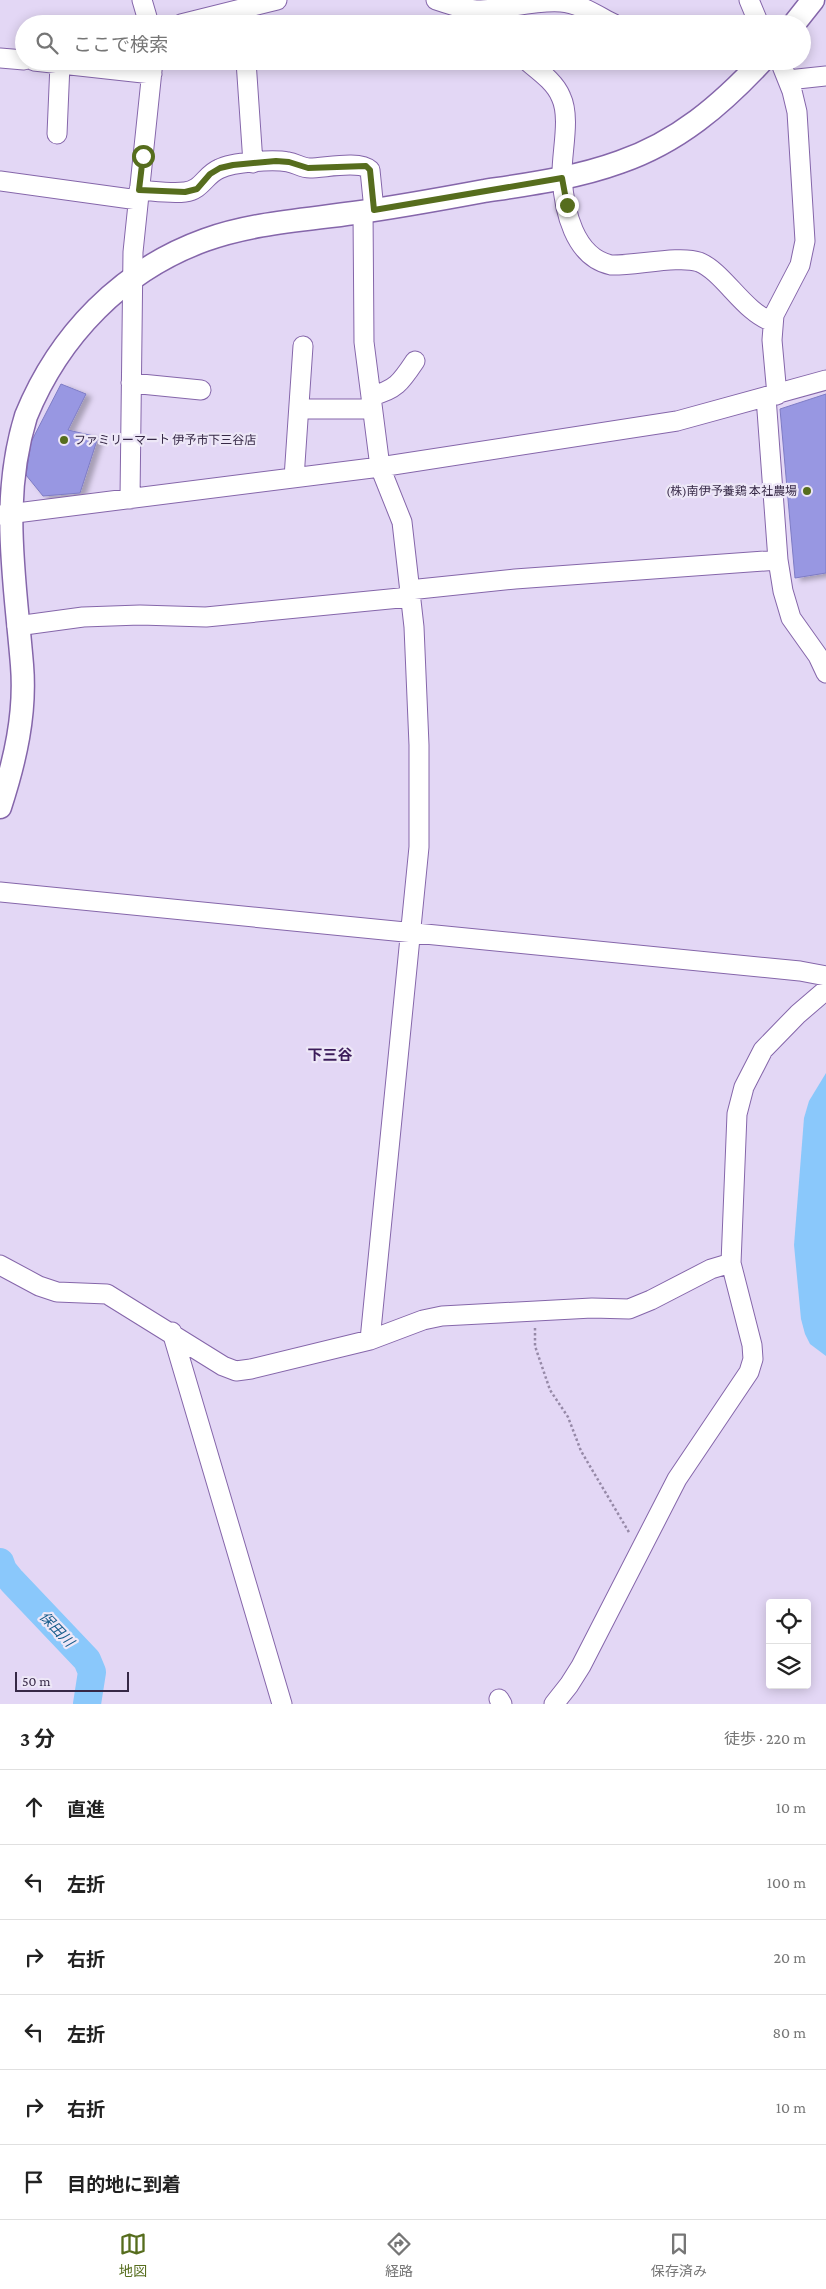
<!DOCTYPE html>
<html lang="ja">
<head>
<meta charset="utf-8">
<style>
	body { margin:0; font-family:"Crimson Pro","Noto Sans JP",serif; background:#f2f2f2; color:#222 }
	.controls { position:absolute; right:15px; bottom:15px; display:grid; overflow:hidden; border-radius:5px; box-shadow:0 2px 12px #0003 }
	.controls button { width:45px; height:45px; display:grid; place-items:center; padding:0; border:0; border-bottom:1px solid #e0e0e0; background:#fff; color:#222; font:25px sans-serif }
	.scale { position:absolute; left:15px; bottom:12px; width:114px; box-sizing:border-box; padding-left:5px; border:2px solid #362846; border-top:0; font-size:14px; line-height:18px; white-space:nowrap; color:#362846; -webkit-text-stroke:4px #ede7f7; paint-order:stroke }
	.stop { position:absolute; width:15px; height:15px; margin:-11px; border:4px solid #566d1d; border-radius:50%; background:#fff }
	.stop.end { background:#566d1d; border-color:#fff; box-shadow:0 1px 5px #0008 }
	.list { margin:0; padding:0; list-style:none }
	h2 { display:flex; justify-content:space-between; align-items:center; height:65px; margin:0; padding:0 20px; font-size:21px }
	h2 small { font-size:16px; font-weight:400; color:#767676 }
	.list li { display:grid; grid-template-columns:32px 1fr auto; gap:15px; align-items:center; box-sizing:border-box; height:75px; padding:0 20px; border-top:1px solid #e0e0e0 }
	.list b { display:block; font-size:19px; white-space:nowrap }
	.list em { font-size:16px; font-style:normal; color:#767676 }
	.icon { flex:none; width:28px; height:28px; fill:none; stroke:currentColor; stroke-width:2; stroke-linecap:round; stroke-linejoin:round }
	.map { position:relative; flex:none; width:826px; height:1704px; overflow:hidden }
	.search { position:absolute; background:#fff; box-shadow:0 2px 12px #0003; left:15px; right:15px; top:15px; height:55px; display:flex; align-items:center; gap:12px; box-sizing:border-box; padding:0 18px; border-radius:28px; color:#767676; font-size:19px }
	.sheet { height:515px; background:#fff }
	nav { display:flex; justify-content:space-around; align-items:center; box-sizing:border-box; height:70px; border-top:1px solid #e0e0e0; background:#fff; font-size:14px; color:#767676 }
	nav a { display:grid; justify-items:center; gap:2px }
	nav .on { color:#566d1d }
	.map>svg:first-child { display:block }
</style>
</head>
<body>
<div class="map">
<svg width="826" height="1704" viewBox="0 0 826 1704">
	<defs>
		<filter id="shadow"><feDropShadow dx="5.5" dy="3" stdDeviation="2.5" flood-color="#0004"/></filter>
	</defs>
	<rect width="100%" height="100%" fill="#e3d7f5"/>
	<!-- water -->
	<path fill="#8ac8fb" d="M826 1073V1356L810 1344 805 1334 801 1319 794 1245 804 1118 809 1101Z"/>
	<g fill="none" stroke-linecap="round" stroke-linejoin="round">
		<!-- river -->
		<path stroke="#8ac8fb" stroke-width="28" d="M0 1562 3 1570 12 1581 87 1660 92 1672 87 1704"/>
	</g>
	<!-- building -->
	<path fill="#9897e2" stroke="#7e7cc5" filter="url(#shadow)" d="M61 384 86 394 68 430 98 437 80 493 43 496 26 475 31 442Z
		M826 394V573L795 578 780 409Z"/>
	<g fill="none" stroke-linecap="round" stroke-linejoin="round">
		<!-- minor casing -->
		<g stroke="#8566aa" stroke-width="21">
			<path id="minor" d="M142 0 149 24
				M436 0C451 5 465 10 481 10 508 9 534 0 561 2 579 3 598 16 614 24
				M749 0 759 24
				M181 24 277 0
				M0 58 24 60
				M34 61 152 74
				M246 61 253 163
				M527 61C539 71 555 82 561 97 571 118 561 154 562 177 564 210 574 257 611 265 634 266 680 255 699 262 724 272 744 313 773 322
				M788 80 826 76
				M57 134 60 64
				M0 181 138 200
				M139 190C154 191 171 194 185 192 202 190 205 175 219 169 233 162 273 159 288 162 296 163 301 168 310 168 325 168 359 160 370 170L374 210
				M363 211 364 342 380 467 402 522 414 627 419 745V847L370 1340
				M131 383 201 390
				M777 395 772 340 774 315 800 265 805 241 797 112 792 91 780 61
				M371 396C396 390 401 382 415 361
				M766 397 778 560 783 591 791 618 818 656 826 673
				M299 409H372
				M294 478 303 346
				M130 499 133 252 153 61
				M0 515 380 467 677 421 826 380
				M409 590 515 579 778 560
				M17 626 83 617 140 615 206 617 410 597
				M0 892 800 971 826 976
				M0 1265 39 1286 57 1292 107 1294 223 1366 236 1371 251 1369 370 1340 423 1320 442 1316 592 1308 629 1309 651 1300 711 1269 731 1263
				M172 1332 282 1704
				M499 1699 502 1704
				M554 1704 569 1685 581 1666 677 1479 749 1372 753 1359 752 1345 731 1263 737 1114 744 1087 763 1050 798 1014 826 990"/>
		</g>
		<!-- tertiary casing -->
		<g stroke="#8566aa" stroke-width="25">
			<path id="tertiary" d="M794 24 813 0
				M0 807C15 761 26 714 22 665 15 579 0 500 26 416 59 335 122 270 205 240 252 223 304 220 354 213 397 207 441 199 484 191 530 184 576 178 620 162 678 142 721 105 762 61"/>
		</g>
		<!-- path -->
		<path stroke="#9689a7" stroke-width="2.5" stroke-dasharray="2.5 2.5" stroke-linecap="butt" d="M535 1328V1346L550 1390 568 1417 581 1451 630 1534"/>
		<!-- minor -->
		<use href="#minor" stroke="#fff" stroke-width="19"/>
		<!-- tertiary -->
		<use href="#tertiary" stroke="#fff" stroke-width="22"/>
	</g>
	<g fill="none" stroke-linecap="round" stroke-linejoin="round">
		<!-- route -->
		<path stroke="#566d1d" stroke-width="6" d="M143 156 139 190 185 192 197 189 210 174 220 168 233 165 276 161 289 162 308 168 366 166 370 170 374 210 562 178 567 205"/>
	</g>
	<!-- markers -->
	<g fill="#566d1d" stroke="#ede7f7" stroke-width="2">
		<circle cx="64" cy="440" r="5"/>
		<circle cx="807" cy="491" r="5"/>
	</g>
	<g text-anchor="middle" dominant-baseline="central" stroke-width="4.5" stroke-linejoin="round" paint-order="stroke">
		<!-- poi labels -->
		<g font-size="12" fill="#362846" stroke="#ede7f7" text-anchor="start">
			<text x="74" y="440">ファミリーマート 伊予市下三谷店</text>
			<text x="797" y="491" text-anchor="end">(株)南伊予養鶏 本社農場</text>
		</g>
		<!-- water labels -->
		<g font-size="14" font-style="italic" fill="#165c8b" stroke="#ede7f7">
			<text transform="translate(57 1629) rotate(46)">保田川</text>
		</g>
		<!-- quarter labels -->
		<g font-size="15" font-weight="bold" fill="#3c1c5a" stroke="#ede7f7">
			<text x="330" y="1055">下三谷</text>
		</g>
	</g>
</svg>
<div class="controls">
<button><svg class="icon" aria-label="locate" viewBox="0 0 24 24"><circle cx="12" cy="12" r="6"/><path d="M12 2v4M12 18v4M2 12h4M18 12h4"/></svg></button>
<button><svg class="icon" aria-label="layers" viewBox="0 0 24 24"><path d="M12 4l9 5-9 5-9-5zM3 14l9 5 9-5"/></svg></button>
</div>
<div class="scale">50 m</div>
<div class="stop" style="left:143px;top:156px"></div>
<div class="stop end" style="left:567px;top:205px"></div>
<div class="search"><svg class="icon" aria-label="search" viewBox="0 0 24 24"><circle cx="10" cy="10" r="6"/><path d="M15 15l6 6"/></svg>ここで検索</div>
</div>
<section class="sheet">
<h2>3 分<small>徒歩 · 220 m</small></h2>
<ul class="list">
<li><svg class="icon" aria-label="ahead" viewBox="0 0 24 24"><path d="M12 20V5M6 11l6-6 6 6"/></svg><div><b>直進</b></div><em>10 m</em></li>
<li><svg class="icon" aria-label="left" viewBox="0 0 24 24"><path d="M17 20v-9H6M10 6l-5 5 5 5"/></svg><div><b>左折</b></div><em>100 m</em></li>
<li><svg class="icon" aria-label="right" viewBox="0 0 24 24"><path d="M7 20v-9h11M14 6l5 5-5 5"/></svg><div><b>右折</b></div><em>20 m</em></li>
<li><svg class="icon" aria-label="left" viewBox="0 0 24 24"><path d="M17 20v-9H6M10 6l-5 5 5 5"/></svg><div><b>左折</b></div><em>80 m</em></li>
<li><svg class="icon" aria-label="right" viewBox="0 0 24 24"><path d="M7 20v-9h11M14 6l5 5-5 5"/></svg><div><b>右折</b></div><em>10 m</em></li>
<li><svg class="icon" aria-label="arrive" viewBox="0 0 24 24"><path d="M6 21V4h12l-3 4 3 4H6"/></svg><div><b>目的地に到着</b></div></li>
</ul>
</section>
<nav>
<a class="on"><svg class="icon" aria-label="map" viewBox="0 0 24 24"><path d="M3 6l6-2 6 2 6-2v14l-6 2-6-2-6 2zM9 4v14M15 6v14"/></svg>地図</a>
<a><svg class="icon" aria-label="directions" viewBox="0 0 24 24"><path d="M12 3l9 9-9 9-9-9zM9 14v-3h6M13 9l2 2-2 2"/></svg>経路</a>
<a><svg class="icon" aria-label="saved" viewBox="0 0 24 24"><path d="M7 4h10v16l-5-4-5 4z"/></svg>保存済み</a>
</nav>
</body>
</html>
